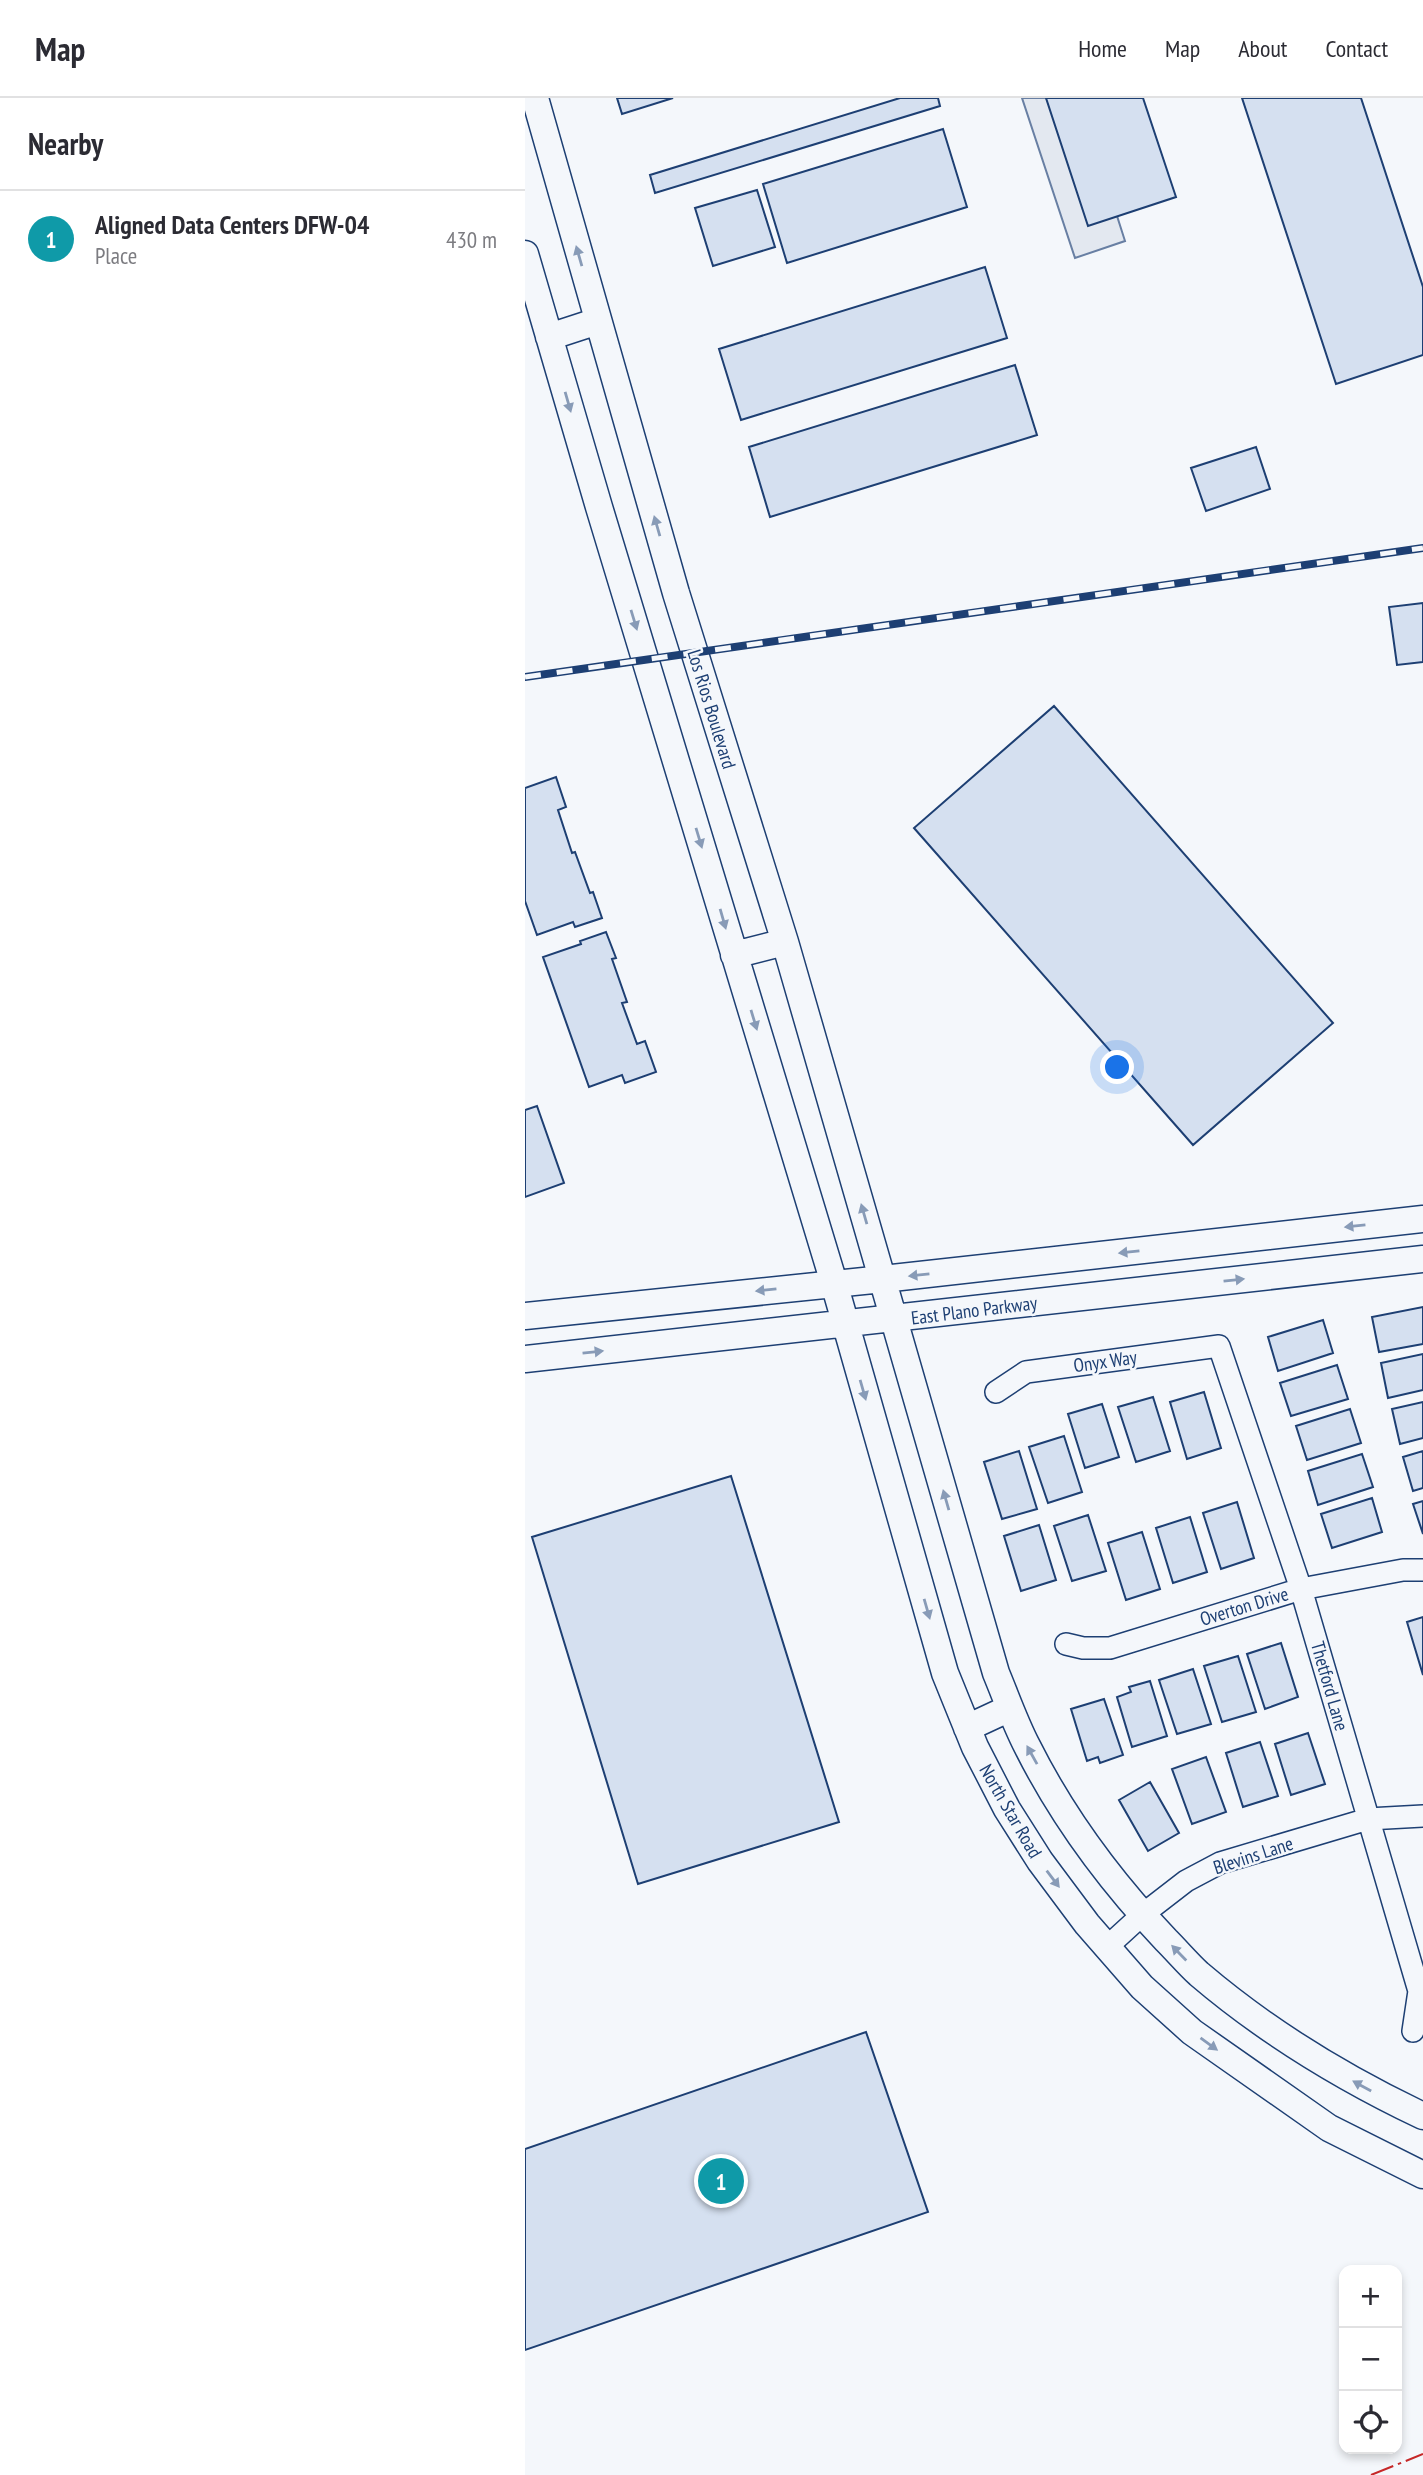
<!DOCTYPE html>
<html lang="en">
<head>
<meta charset="utf-8">
<style>
	body { margin:0; font-family:"PT Sans Narrow",sans-serif; background:#f7f7f7; color:#2b2b33 }
	.controls { position:absolute; right:21px; bottom:21px; display:grid; overflow:hidden; border-radius:14px; box-shadow:0 4px 10px #0003 }
	.controls button { width:63px; height:63px; display:grid; place-items:center; padding:0; border:0; border-bottom:2px solid #e1e1e2; background:#fff; color:#2b2b33; font:35px sans-serif }
	.you { position:absolute; left:593px; top:970px; width:24px; height:24px; margin:-18px; border:5px solid #fff; border-radius:50%; background:#1a73e8; box-shadow:0 0 0 10px #1a73e833 }
	.badge { display:grid; place-items:center; width:46px; height:46px; border-radius:50%; background:#c62828; color:#fff; font-size:23px; font-weight:700 }
	.pin { position:absolute; translate:-50% -50%; border:4px solid #fff; box-shadow:0 2px 7px #0006 }
	.list { margin:0; padding:0; list-style:none }
	h2 { display:flex; justify-content:space-between; align-items:center; height:91px; margin:0; padding:0 28px; font-size:30px }
	h2 small { font-size:23px; font-weight:400; color:#7c7c81 }
	.list li { display:grid; grid-template-columns:46px 1fr auto; gap:21px; align-items:center; box-sizing:border-box; height:98px; padding:0 28px; border-top:2px solid #e1e1e2 }
	.list b { display:block; font-size:26px; white-space:nowrap }
	.list p { margin:0; font-size:23px; white-space:nowrap; color:#7c7c81 }
	.list em { font-size:23px; font-style:normal; color:#7c7c81 }
	.icon { flex:none; width:38px; height:38px; fill:none; stroke:currentColor; stroke-width:2; stroke-linecap:round; stroke-linejoin:round }
	.map { position:relative; flex:none; width:898px; height:2377px; overflow:hidden }
	header { display:flex; align-items:center; gap:42px; box-sizing:border-box; height:98px; padding:0 35px; background:#fff; border-bottom:2px solid #e1e1e2 }
	header strong { font-size:33px }
	nav { display:flex; gap:38px; margin-inline-start:auto; font-size:24px }
	main { display:flex }
	aside { flex:1; background:#fff }
	.map>svg:first-child { display:block }
</style>
</head>
<body>
<header>
<strong>Map</strong>
<nav><a>Home</a><a>Map</a><a>About</a><a>Contact</a></nav>
</header>
<main>
<aside>
<h2>Nearby<small></small></h2>
<ul class="list">
<li><span class="badge" style="background:#0f9aa8">1</span><div><b>Aligned Data Centers DFW-04</b><p>Place</p></div><em>430 m</em></li>
</ul>
</aside>
<div class="map">
<svg width="898" height="2377" viewBox="0 0 898 2377">
	<rect width="100%" height="100%" fill="#f4f7fb"/>
	<!-- parking -->
	<path fill="#e3e8f0" stroke="#687fa3" stroke-width="2" d="M497 0H521L592 118 600 143 550 160Z"/>
	<!-- building -->
	<path fill="#d5e0f0" stroke="#1d3f73" stroke-width="2" d="M92 0H148L97 16Z
		M375 0H413L415 8 130 95 125 77Z
		M521 0H618L651 99 563 128Z
		M717 0H836L898 189V257L811 286Z
		M418 31 442 109 262 165 238 86Z
		M232 92 250 149 188 168 170 110Z
		M460 169 482 240 216 322 194 251Z
		M490 267 512 337 245 419 224 349Z
		M731 349 745 391 681 413 666 370Z
		M898 505V564L872 567 864 509Z
		M529 608 808 925 668 1047 389 730Z
		M31 679 41 709 33 712 47 755 50 754 65 795 68 794 77 820 50 829 48 824 12 837 0 803V690Z
		M81 834 91 860 87 861 102 904 97 905 112 946 120 943 131 974 100 985 97 977 64 989 18 859 56 846 55 843Z
		M12 1008 39 1085 0 1099V1012Z
		M898 1209V1246L854 1254 847 1219Z
		M798 1222 808 1255 753 1273 743 1239Z
		M898 1256V1292L863 1300 856 1265Z
		M812 1267 823 1301 766 1318 755 1285Z
		M679 1294 696 1350 662 1361 645 1304Z
		M628 1299 645 1353 611 1364 593 1309Z
		M898 1304V1340L875 1346 867 1311Z
		M577 1306 594 1359 560 1370 543 1316Z
		M825 1311 836 1345 782 1362 771 1328Z
		M539 1338 557 1394 523 1405 504 1349Z
		M494 1353 512 1411 477 1421 459 1364Z
		M898 1353V1390L888 1393 878 1359Z
		M837 1356 848 1389 793 1407 783 1373Z
		M206 1378 314 1724 113 1786 7 1439Z
		M847 1400 857 1434 807 1450 796 1416Z
		M898 1403V1436L888 1406Z
		M712 1404 729 1460 696 1471 678 1415Z
		M563 1417 581 1473 547 1483 529 1428Z
		M665 1419 682 1474 648 1485 631 1430Z
		M514 1427 531 1482 496 1493 479 1438Z
		M617 1434 635 1491 601 1502 583 1445Z
		M898 1519V1577L882 1524Z
		M756 1545 773 1599 740 1611 722 1556Z
		M713 1558 731 1614 697 1624 679 1568Z
		M668 1571 686 1626 652 1636 634 1582Z
		M625 1583 642 1638 607 1649 592 1599 606 1594 604 1589Z
		M579 1601 598 1657 575 1665 573 1659 562 1663 546 1611Z
		M783 1635 800 1686 766 1697 750 1646Z
		M735 1644 753 1698 718 1709 701 1655Z
		M681 1659 701 1714 667 1726 647 1671Z
		M625 1684 654 1735 623 1753 594 1702Z
		M341 1934 403 2114 0 2252V2051Z"/>
	<g fill="none" stroke-linecap="round" stroke-linejoin="round">
		<!-- minor casing -->
		<g stroke="#1d3f73" stroke-width="24">
			<path id="minor" d="M471 1294 501 1274 694 1248 776 1491 894 1893 888 1933
				M541 1546 558 1550H585L776 1491 878 1472H898
				M582 1849 617 1817 661 1783 695 1765 843 1721 898 1718"/>
		</g>
		<!-- major casing -->
		<g stroke="#1d3f73" stroke-width="29">
			<path id="major" d="M10 0 151 495 260 844 471 1575C481 1599 490 1625 502 1648 538 1720 586 1784 641 1842 652 1853 663 1866 674 1876 742 1934 818 1980 898 2018
				M0 156 74 409 309 1185 420 1575 450 1649 482 1711 515 1763 562 1826 617 1889 667 1934 804 2030 898 2077
				M24 239 73 223
				M209 857 260 844
				M0 1218 358 1181 898 1121
				M0 1261 898 1161
				M442 1630 485 1610"/>
		</g>
		<!-- minor -->
		<use href="#minor" stroke="#f4f7fb" stroke-width="21"/>
		<!-- major -->
		<use href="#major" stroke="#f4f7fb" stroke-width="26"/>
		<!-- rail casing -->
		<g stroke="#1d3f73" stroke-width="8">
			<path id="rail" d="M0 579 898 450"/>
		</g>
		<!-- rail -->
		<use href="#rail" stroke="#f4f7fb" stroke-width="5" stroke-dasharray="16" stroke-linecap="butt"/>
		<!-- power -->
		<path stroke="#c62828" stroke-width="2" stroke-dasharray="24 5 3.5 5" stroke-linecap="butt" d="M846 2377 898 2356"/>
	</g>
	<!-- one-way arrows -->
	<defs><path id="oneway-solid" d="M-6-.8H1V-3.2L6.5 0L1 3.2V.8H-6Z" transform="scale(1.75)"/></defs>
	<g fill="#889bb7">
		<use href="#oneway-solid" transform="translate(54 158) rotate(-106)"/>
		<use href="#oneway-solid" transform="translate(43 304) rotate(74)"/>
		<use href="#oneway-solid" transform="translate(132 428) rotate(-106)"/>
		<use href="#oneway-solid" transform="translate(109 522) rotate(73)"/>
		<use href="#oneway-solid" transform="translate(174 740) rotate(73)"/>
		<use href="#oneway-solid" transform="translate(198 821) rotate(74)"/>
		<use href="#oneway-solid" transform="translate(229 922) rotate(73)"/>
		<use href="#oneway-solid" transform="translate(339 1116) rotate(-106)"/>
		<use href="#oneway-solid" transform="translate(830 1128) rotate(174)"/>
		<use href="#oneway-solid" transform="translate(604 1154) rotate(174)"/>
		<use href="#oneway-solid" transform="translate(394 1177) rotate(174)"/>
		<use href="#oneway-solid" transform="translate(709 1182) rotate(-6)"/>
		<use href="#oneway-solid" transform="translate(241 1192) rotate(174)"/>
		<use href="#oneway-solid" transform="translate(68 1254) rotate(-6)"/>
		<use href="#oneway-solid" transform="translate(338 1292) rotate(74)"/>
		<use href="#oneway-solid" transform="translate(421 1402) rotate(-106)"/>
		<use href="#oneway-solid" transform="translate(402 1511) rotate(74)"/>
		<use href="#oneway-solid" transform="translate(507 1657) rotate(-119)"/>
		<use href="#oneway-solid" transform="translate(528 1781) rotate(53)"/>
		<use href="#oneway-solid" transform="translate(654 1855) rotate(-134)"/>
		<use href="#oneway-solid" transform="translate(684 1946) rotate(36)"/>
		<use href="#oneway-solid" transform="translate(837 1988) rotate(-151)"/>
	</g>
	<g text-anchor="middle" dominant-baseline="central" stroke-width="5" stroke-linejoin="round" paint-order="stroke">
		<!-- street labels -->
		<g font-size="19" fill="#1d3f73" stroke="#f4f7fb">
			<text transform="translate(187 611) rotate(73)">Los Rios Boulevard</text>
			<text transform="translate(449 1212) rotate(-7)">East Plano Parkway</text>
			<text transform="translate(580 1263) rotate(-8)">Onyx Way</text>
			<text transform="translate(719 1508) rotate(-17)">Overton Drive</text>
			<text transform="translate(805 1588) rotate(74)">Thetford Lane</text>
			<text transform="translate(486 1713) rotate(60)">North Star Road</text>
			<text transform="translate(728 1757) rotate(-18)">Blevins Lane</text>
		</g>
	</g>
</svg>
<div class="controls">
<button>+</button>
<button>−</button>
<button><svg class="icon" aria-label="locate" viewBox="0 0 24 24"><circle cx="12" cy="12" r="6"/><path d="M12 2v4M12 18v4M2 12h4M18 12h4"/></svg></button>
</div>
<div class="you"></div>
<div class="pin badge" style="left:196px;top:2083px;background:#0f9aa8">1</div>
</div>
</main>
</body>
</html>
